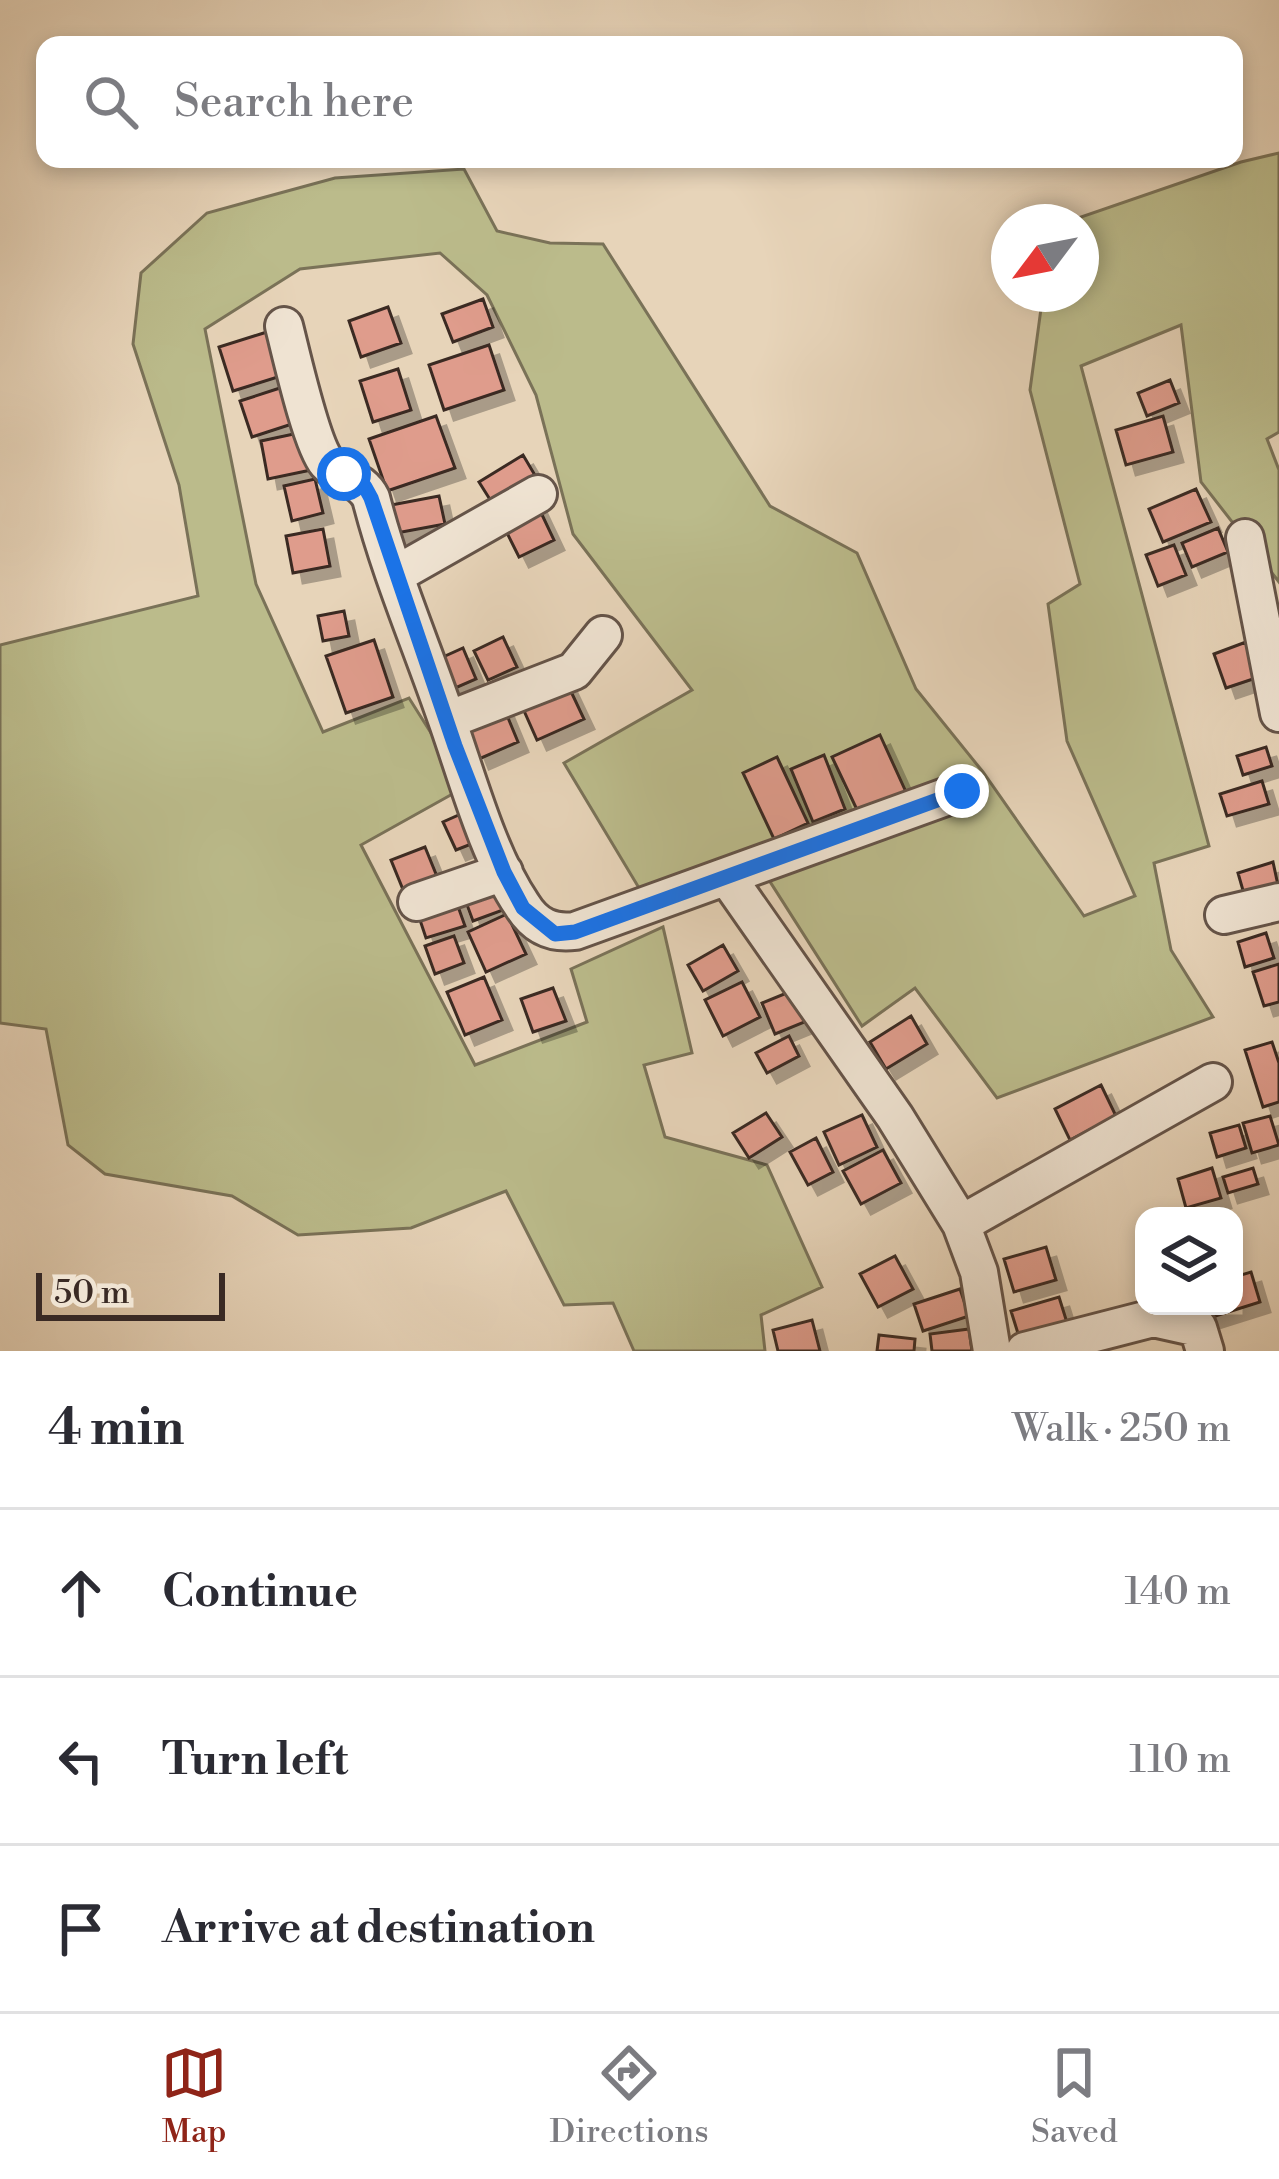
<!DOCTYPE html>
<html lang="en">
<head>
<meta charset="utf-8">
<style>
	body { margin:0; font-family:"Libre Bodoni",serif; background:#f2f2f3; color:#2b2b33 }
	.controls { position:absolute; right:36px; bottom:36px; display:grid; overflow:hidden; border-radius:24px; box-shadow:0 6px 18px #0003 }
	.controls button { width:108px; height:108px; display:grid; place-items:center; padding:0; border:0; border-bottom:3px solid #e1e1e2; background:#fff; color:#2b2b33; font:60px sans-serif }
	.compass { position:absolute; left:991px; top:204px; width:108px; height:108px; border-radius:50%; background:#fff; box-shadow:0 6px 18px #0003; rotate:238deg }
	.scale { position:absolute; left:36px; bottom:30px; width:189px; box-sizing:border-box; padding-left:12px; border:6px solid #3a2a24; border-top:0; font-size:33px; line-height:42px; white-space:nowrap; color:#3a2a24; -webkit-text-stroke:9px #efe3d2; paint-order:stroke }
	.stop { position:absolute; width:36px; height:36px; margin:-27px; border:9px solid #1a73e8; border-radius:50%; background:#fff }
	.stop.end { background:#1a73e8; border-color:#fff; box-shadow:0 3px 12px #0008 }
	.list { margin:0; padding:0; list-style:none }
	h2 { display:flex; justify-content:space-between; align-items:center; height:156px; margin:0; padding:0 48px; font-size:51px }
	h2 small { font-size:39px; font-weight:400; color:#7c7c81 }
	.list li { display:grid; grid-template-columns:78px 1fr auto; gap:36px; align-items:center; box-sizing:border-box; height:168px; padding:0 48px; border-top:3px solid #e1e1e2 }
	.list b { display:block; font-size:45px; white-space:nowrap }
	.list em { font-size:39px; font-style:normal; color:#7c7c81 }
	.icon { flex:none; width:66px; height:66px; fill:none; stroke:currentColor; stroke-width:2; stroke-linecap:round; stroke-linejoin:round }
	.map { position:relative; flex:none; width:1279px; height:1351px; overflow:hidden }
	.search { position:absolute; background:#fff; box-shadow:0 6px 18px #0003; left:36px; right:36px; top:36px; height:132px; display:flex; align-items:center; gap:30px; box-sizing:border-box; padding:0 42px; border-radius:24px; color:#7c7c81; font-size:45px }
	.sheet { height:660px; background:#fff }
	nav { display:flex; justify-content:space-around; align-items:center; box-sizing:border-box; height:168px; border-top:3px solid #e1e1e2; background:#fff; font-size:33px; color:#7c7c81 }
	nav a { display:grid; justify-items:center; gap:6px }
	nav .on { color:#8f2418 }
	.map>svg:first-child { display:block }
</style>
</head>
<body>
<div class="map">
<svg width="1279" height="1351" viewBox="0 0 1279 1351">
	<defs>
		<filter id="shadow"><feDropShadow dx="10" dy="10" stdDeviation="0" flood-color="#0004"/></filter>
	</defs>
	<rect width="100%" height="100%" fill="#e7d4b9"/>
	<filter id="stains"><feTurbulence type="fractalNoise" baseFrequency=".00167" numOctaves="4"/><feColorMatrix values="0 0 0 0 .2 0 0 0 0 .09 0 0 0 0 .02 0 0 0 .5 -.17"/></filter>
	<radialGradient id="worn" r=".72"><stop offset=".6" stop-color="#630" stop-opacity="0"/><stop offset="1" stop-color="#630" stop-opacity=".3"/></radialGradient>
	<!-- green -->
	<path fill="#bbbb8b" stroke="#7a7258" stroke-width="3" d="M1279 153V432L1267 439 1279 470V582L1201 482 1181 325 1081 366 1209 846 1154 863 1171 950 1213 1017 997 1098 915 988 862 1026 753 855 645 898 564 763 692 690 573 534 536 395 487 295 440 253 300 269 205 329 256 584 323 732 409 698 465 787 361 845 475 1065 587 1022 571 969 663 927 692 1053 644 1065 665 1137 767 1165 822 1287 761 1315 765 1351H634L613 1303 564 1305 506 1191 411 1228 298 1235 232 1196 105 1174 68 1145 46 1029 0 1023V645L198 596 179 485 133 344 141 273 207 213 335 178 464 169 497 231 550 243 603 244 770 506 857 553 916 689 983 772 1084 916 1135 896 1067 741 1048 604 1080 584 1030 390 1043 294H1081L1078 218 1241 162Z"/>
	<!-- building -->
	<path fill="#df9c8c" stroke="#3a2a24" stroke-width="3" filter="url(#shadow)" d="M483 299 493 327 453 342 442 314Z
		M388 307 401 343 361 357 349 321Z
		M267 332 281 376 233 391 219 347Z
		M489 345 504 390 444 410 429 365Z
		M398 369 411 410 373 422 360 381Z
		M1170 380 1179 403 1147 416 1138 393Z
		M280 388 292 424 252 437 240 401Z
		M436 416 455 468 387 491 369 439Z
		M1163 416 1173 452 1126 465 1116 430Z
		M303 432 311 470 268 479 261 441Z
		M523 455 539 482 496 509 479 482Z
		M315 479 323 513 292 521 284 486Z
		M1196 489 1211 522 1163 542 1149 509Z
		M439 496 445 524 391 534 386 506Z
		M536 502 554 540 519 557 500 519Z
		M1218 528 1228 552 1192 567 1182 543Z
		M323 529 330 566 293 573 286 536Z
		M1174 545 1186 575 1158 586 1146 555Z
		M344 611 349 636 323 641 318 616Z
		M503 637 517 667 488 680 474 651Z
		M374 640 393 697 346 713 326 656Z
		M1246 642 1259 677 1226 688 1214 654Z
		M463 648 476 679 446 692 432 662Z
		M567 683 584 719 537 740 521 704Z
		M504 708 518 742 479 759 465 724Z
		M880 735 906 792 859 814 832 757Z
		M1266 747 1272 766 1243 775 1237 756Z
		M824 755 845 809 813 822 791 769Z
		M777 757 808 823 774 839 743 773Z
		M1262 781 1269 804 1227 816 1220 794Z
		M461 814 474 843 456 850 443 822Z
		M425 847 438 879 404 892 391 860Z
		M1273 862 1279 890 1246 901 1238 873Z
		M500 880 511 907 473 921 463 894Z
		M455 898 465 926 426 938 417 911Z
		M507 914 526 954 486 972 468 932Z
		M1266 933 1274 958 1245 967 1238 942Z
		M454 936 464 963 435 974 425 946Z
		M723 945 738 971 703 991 688 965Z
		M1279 964V1002L1264 1006 1253 972Z
		M484 977 502 1020 465 1035 447 992Z
		M742 982 760 1017 723 1036 705 1000Z
		M553 988 566 1021 533 1032 521 999Z
		M794 990 807 1021 775 1034 762 1003Z
		M911 1016 927 1044 886 1069 870 1042Z
		M789 1036 799 1056 767 1073 756 1053Z
		M1272 1042 1279 1063V1102L1263 1107 1245 1050Z
		M1101 1085 1116 1116 1070 1140 1055 1109Z
		M766 1113 782 1137 749 1158 733 1133Z
		M862 1115 877 1147 839 1165 824 1132Z
		M1270 1116 1279 1145 1252 1153 1243 1123Z
		M1239 1125 1246 1148 1217 1157 1210 1133Z
		M816 1138 833 1172 808 1185 790 1152Z
		M883 1150 901 1183 861 1204 843 1171Z
		M1212 1168 1221 1198 1186 1208 1178 1179Z
		M1253 1168 1258 1184 1228 1193 1223 1177Z
		M1046 1247 1056 1280 1014 1292 1004 1259Z
		M895 1256 913 1289 878 1307 860 1274Z
		M1251 1272 1260 1302 1193 1323 1188 1306H1234V1277Z
		M960 1289 969 1316 923 1331 914 1304Z
		M1059 1297 1069 1329 1021 1343 1011 1311Z
		M812 1320 820 1351H778L773 1330Z
		M969 1329 972 1351H932L930 1334Z
		M879 1335 915 1339 914 1351H877Z"/>
	<g fill="none" stroke-linecap="round" stroke-linejoin="round">
		<!-- minor casing -->
		<g stroke="#655449" stroke-width="42">
			<path id="minor" d="M284 326C291 353 311 444 327 463 341 479 361 478 371 498 390 573 421 644 446 717 467 776 487 853 522 905 535 926 552 934 575 931L962 791
				M1245 538 1279 713
				M395 575 538 494
				M448 720 574 671 603 635
				M727 877 895 1117 961 1224 979 1272 992 1351
				M417 902 504 872
				M1224 915 1279 902
				M961 1224 1213 1082
				M1025 1351 1153 1318 1198 1328 1205 1351"/>
		</g>
		<!-- minor -->
		<use href="#minor" stroke="#efe3d2" stroke-width="36"/>
	</g>
	<g fill="none" stroke-linecap="round" stroke-linejoin="round">
		<!-- route -->
		<path stroke="#1a73e8" stroke-width="15" d="M344 474 365 487 371 498 455 746 504 872 523 908 555 934 575 932 962 791"/>
	</g>
	<rect width="100%" height="100%" filter="url(#stains)"/>
	<rect width="100%" height="100%" fill="url(#worn)"/>
</svg>
<div class="controls">
<button><svg class="icon" aria-label="layers" viewBox="0 0 24 24"><path d="M12 4l9 5-9 5-9-5zM3 14l9 5 9-5"/></svg></button>
</div>
<svg class="compass" viewBox="-18 -18 36 36"><path d="M0-13l5 13h-10z" fill="#e53935"/><path d="M0 13l5-13h-10z" fill="#7c7c81"/></svg>
<div class="scale">50 m</div>
<div class="stop" style="left:344px;top:474px"></div>
<div class="stop end" style="left:962px;top:791px"></div>
<div class="search"><svg class="icon" aria-label="search" viewBox="0 0 24 24"><circle cx="10" cy="10" r="6"/><path d="M15 15l6 6"/></svg>Search here</div>
</div>
<section class="sheet">
<h2>4 min<small>Walk · 250 m</small></h2>
<ul class="list">
<li><svg class="icon" aria-label="ahead" viewBox="0 0 24 24"><path d="M12 20V5M6 11l6-6 6 6"/></svg><div><b>Continue</b></div><em>140 m</em></li>
<li><svg class="icon" aria-label="left" viewBox="0 0 24 24"><path d="M17 20v-9H6M10 6l-5 5 5 5"/></svg><div><b>Turn left</b></div><em>110 m</em></li>
<li><svg class="icon" aria-label="arrive" viewBox="0 0 24 24"><path d="M6 21V4h12l-3 4 3 4H6"/></svg><div><b>Arrive at destination</b></div></li>
</ul>
</section>
<nav>
<a class="on"><svg class="icon" aria-label="map" viewBox="0 0 24 24"><path d="M3 6l6-2 6 2 6-2v14l-6 2-6-2-6 2zM9 4v14M15 6v14"/></svg>Map</a>
<a><svg class="icon" aria-label="directions" viewBox="0 0 24 24"><path d="M12 3l9 9-9 9-9-9zM9 14v-3h6M13 9l2 2-2 2"/></svg>Directions</a>
<a><svg class="icon" aria-label="saved" viewBox="0 0 24 24"><path d="M7 4h10v16l-5-4-5 4z"/></svg>Saved</a>
</nav>
</body>
</html>
